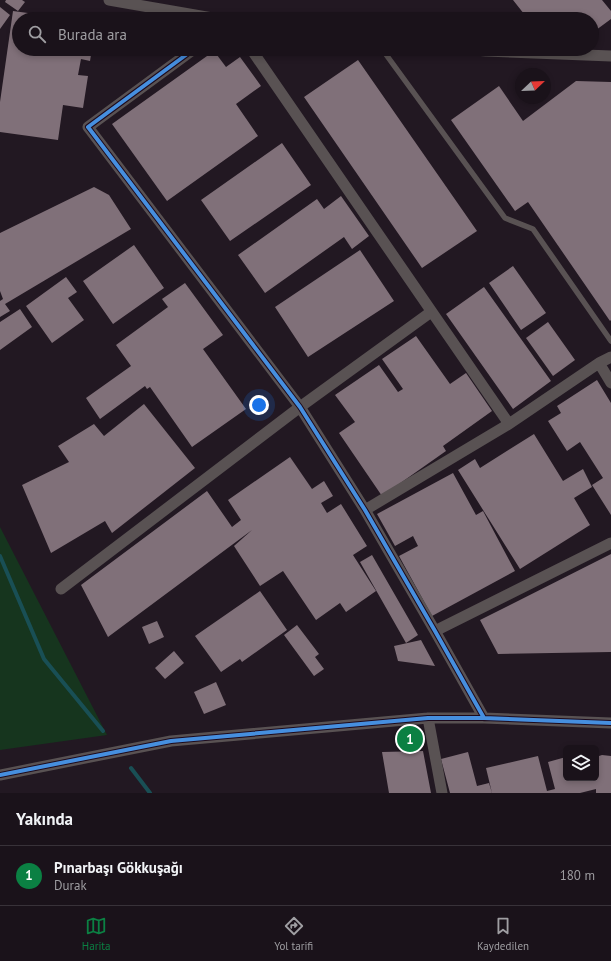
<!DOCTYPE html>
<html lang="tr">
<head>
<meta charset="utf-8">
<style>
	body { margin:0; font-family:"PT Sans",sans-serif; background:#272027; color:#f1f3f6 }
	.controls { position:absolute; right:12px; bottom:12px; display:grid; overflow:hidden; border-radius:6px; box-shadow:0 2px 6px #0003 }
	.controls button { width:36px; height:36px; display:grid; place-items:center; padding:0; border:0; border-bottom:1px solid #383239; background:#1a121a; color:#f1f3f6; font:20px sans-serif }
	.compass { position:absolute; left:515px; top:68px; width:36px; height:36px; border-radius:50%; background:#1a121a; box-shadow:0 2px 6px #0003; rotate:67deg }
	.you { position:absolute; left:259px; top:405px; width:14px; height:14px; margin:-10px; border:3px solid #fff; border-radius:50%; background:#1a73e8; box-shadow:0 0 0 6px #1a73e833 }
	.badge { display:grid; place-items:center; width:26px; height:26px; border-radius:50%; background:#0b8043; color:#fff; font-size:13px; font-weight:700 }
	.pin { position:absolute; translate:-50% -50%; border:2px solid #fff; box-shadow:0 1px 4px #0006 }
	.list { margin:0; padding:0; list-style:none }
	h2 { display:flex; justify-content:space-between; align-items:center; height:52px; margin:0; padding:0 16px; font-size:17px }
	h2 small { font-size:13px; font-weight:400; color:#9f9ea2 }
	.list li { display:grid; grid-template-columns:26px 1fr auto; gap:12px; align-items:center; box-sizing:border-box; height:60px; padding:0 16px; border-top:1px solid #383239 }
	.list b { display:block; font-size:15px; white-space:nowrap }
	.list p { margin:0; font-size:13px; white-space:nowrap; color:#9f9ea2 }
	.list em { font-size:13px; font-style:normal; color:#9f9ea2 }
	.icon { flex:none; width:22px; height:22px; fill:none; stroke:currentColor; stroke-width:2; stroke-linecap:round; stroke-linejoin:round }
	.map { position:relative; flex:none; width:611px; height:793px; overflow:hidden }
	.search { position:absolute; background:#1a121a; box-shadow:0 2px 6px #0003; left:12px; right:12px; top:12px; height:44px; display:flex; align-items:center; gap:10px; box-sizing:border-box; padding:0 14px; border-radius:22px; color:#9f9ea2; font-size:15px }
	.sheet { height:112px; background:#1a121a }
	nav { display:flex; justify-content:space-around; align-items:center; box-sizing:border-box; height:56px; border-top:1px solid #383239; background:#1a121a; font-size:11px; color:#9f9ea2 }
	nav a { display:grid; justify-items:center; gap:2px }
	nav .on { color:#0b8043 }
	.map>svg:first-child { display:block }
</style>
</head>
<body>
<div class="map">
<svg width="611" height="793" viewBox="0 0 611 793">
	<rect width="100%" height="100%" fill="#221822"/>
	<!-- green -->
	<path fill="#16351e" d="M0 527 107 735 0 750Z"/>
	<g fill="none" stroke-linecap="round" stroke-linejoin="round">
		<!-- stream -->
		<path stroke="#194f55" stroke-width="4" d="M0 556 44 659 103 731
			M131 768 150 793"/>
	</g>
	<!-- building -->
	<path fill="#807079" d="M6 0H22L25 2 18 11 5 2Z
		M513 0H602L611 11V19L592 33V19H528Z
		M0 7 10 15 0 29Z
		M13 11 65 18 19 19V49H92L90 61 81 59 78 75 88 76 83 108 63 105 58 140 0 132V102Z
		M214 51 226 67 240 57 261 86 236 104 258 136 167 201 112 124Z
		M358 60 477 231 422 268 304 97Z
		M576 81 611 82V320L610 321 528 202 515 211 451 120 499 86 523 121Z
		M282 143 311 185 230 241 201 200Z
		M94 187 109 195 131 229 5 304 10 311 0 317V301L3 299 0 291V233Z
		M341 196 369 236 352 249 344 237 265 293 238 255 317 199 324 209Z
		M134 245 164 288 113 324 83 281Z
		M360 250 394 301 308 357 275 307Z
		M513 266 546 313 521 330 489 283Z
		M66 277 77 292 68 298 84 320 52 343 26 306Z
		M185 283 223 335 203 349 246 409 192 447 150 387 147 389 145 386 100 419 86 398 131 366 116 345 168 307 162 299Z
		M484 287 551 381 513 409 446 314Z
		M20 309 32 327 0 350V322Z
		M548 322 575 360 553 376 526 338Z
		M416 336 450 384 466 373 492 411 443 446 446 451 382 496 339 433 355 422 335 395 379 365 398 392 403 389 382 359Z
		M597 380 611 403V515L592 485 603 478 580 442 567 451 548 421 561 413 557 406Z
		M144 404 195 468 112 533 105 521 51 553 22 485 69 462 58 446 94 424 104 436Z
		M534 434 563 481 583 469 592 487 574 498 590 525 520 569 458 470 475 459 480 468Z
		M290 457 312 489 324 481 333 496 321 503 327 513 341 504 367 546 353 555 376 591 346 612 340 603 316 620 283 571 260 586 234 546 252 530 108 637 81 585 207 491 232 527 241 520 228 500Z
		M453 473 476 515 483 511 515 571 432 616 399 556 418 546 413 536 395 546 377 514Z
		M611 554V652L498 654 480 620Z
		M372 555 418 635 406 643 360 562Z
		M260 591 287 630 242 662 240 659 221 672 195 636Z
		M157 621 164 637 149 644 142 627Z
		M297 625 319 654 315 657 324 669 314 676 284 635Z
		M421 640 435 666 398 661 394 646Z
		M174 651 184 663 165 679 155 668Z
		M216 682 226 705 204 714 194 692Z
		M423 751 431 793H389L382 752Z
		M468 752 477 786 489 783 492 793H450L441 759Z
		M602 755 611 756V793H596V789L580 793H492L486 768 538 756 547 791 555 789 548 762 566 757V778H596V757Z"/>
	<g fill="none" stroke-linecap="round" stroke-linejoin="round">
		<!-- service -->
		<path stroke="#595253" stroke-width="5.5" d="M382 49 505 218 533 229 611 341"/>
		<!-- minor -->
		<path stroke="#595253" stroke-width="11" d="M109 0 218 19
			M194 49 88 127 300 407 365 510 435 631 484 718
			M251 49 509 424
			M466 49 486 51 611 56
			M599 363 611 383
			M365 510 509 424 599 363 611 357
			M61 589 300 407 431 312
			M435 631 611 543
			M428 718 442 793
			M0 775 171 741 428 718H484L611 723"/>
		<!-- cycleway casing -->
		<g stroke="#1d0a1c" stroke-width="6">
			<path id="cycleway" d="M194 49 88 127 300 407 365 510 435 631 484 718
				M0 775 171 741 428 718H484L611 723"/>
		</g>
		<!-- cycleway -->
		<use href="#cycleway" stroke="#468fdf" stroke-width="4"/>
	</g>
</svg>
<div class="controls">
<button><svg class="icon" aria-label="layers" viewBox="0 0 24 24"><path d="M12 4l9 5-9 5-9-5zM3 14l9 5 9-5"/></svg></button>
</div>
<svg class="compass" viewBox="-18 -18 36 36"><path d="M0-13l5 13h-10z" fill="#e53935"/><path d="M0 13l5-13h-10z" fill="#9f9ea2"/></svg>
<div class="you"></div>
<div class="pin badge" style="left:410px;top:739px">1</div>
<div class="search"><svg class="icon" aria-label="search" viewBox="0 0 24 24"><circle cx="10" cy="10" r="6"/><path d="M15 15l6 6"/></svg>Burada ara</div>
</div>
<section class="sheet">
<h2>Yakında<small></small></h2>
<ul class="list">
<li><span class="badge">1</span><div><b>Pınarbaşı Gökkuşağı</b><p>Durak</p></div><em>180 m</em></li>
</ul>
</section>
<nav>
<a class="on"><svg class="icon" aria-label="map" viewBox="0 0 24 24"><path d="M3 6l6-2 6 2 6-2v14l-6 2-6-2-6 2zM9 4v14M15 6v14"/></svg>Harita</a>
<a><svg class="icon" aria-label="directions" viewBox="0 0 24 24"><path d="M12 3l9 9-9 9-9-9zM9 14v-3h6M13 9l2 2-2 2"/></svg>Yol tarifi</a>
<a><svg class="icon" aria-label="saved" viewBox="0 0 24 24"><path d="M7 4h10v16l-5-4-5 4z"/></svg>Kaydedilen</a>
</nav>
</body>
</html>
